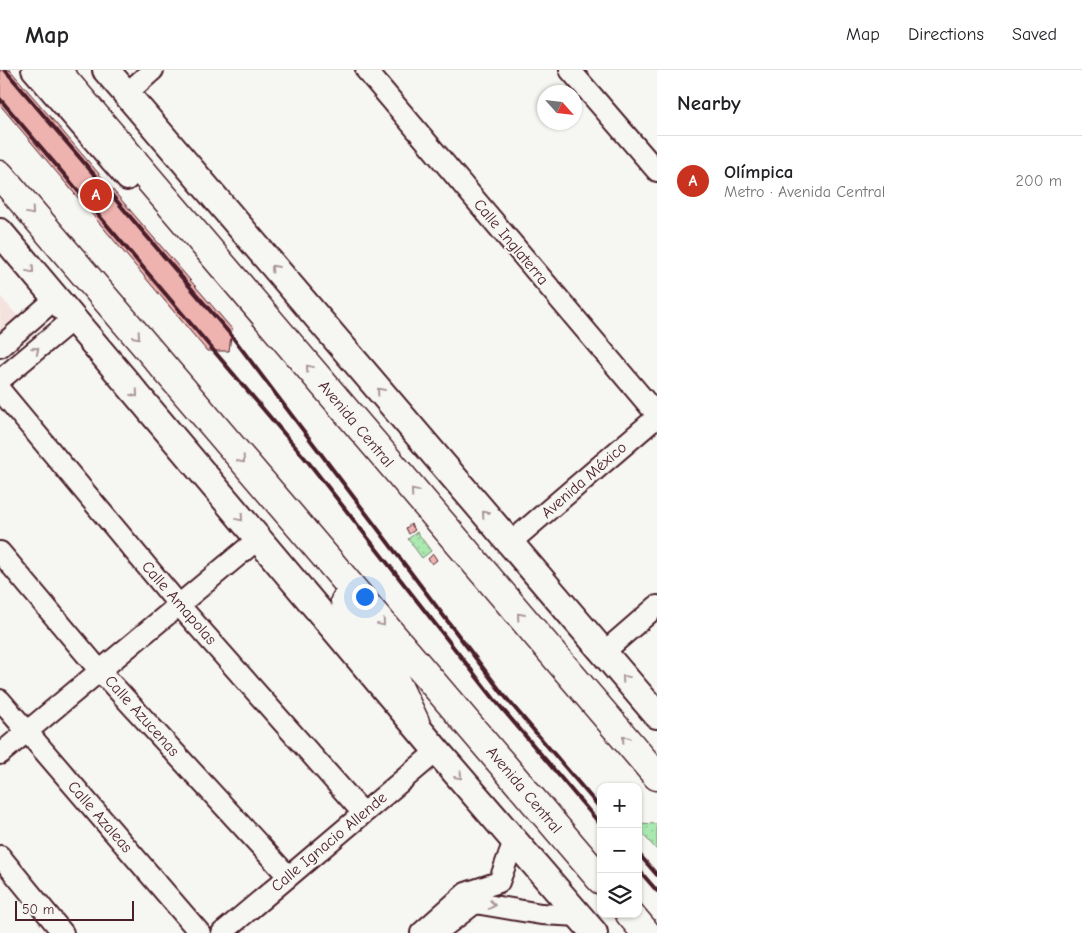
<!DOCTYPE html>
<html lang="en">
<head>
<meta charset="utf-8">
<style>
	body { margin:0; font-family:"Comic Neue",sans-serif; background:#f2f2f2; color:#202124 }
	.controls { position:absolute; right:15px; bottom:15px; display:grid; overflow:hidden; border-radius:10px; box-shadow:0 1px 4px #0004 }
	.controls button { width:45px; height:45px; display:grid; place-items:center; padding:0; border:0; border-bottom:1px solid #e0e0e0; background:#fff; color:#202124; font:25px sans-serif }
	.compass { position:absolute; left:537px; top:15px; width:45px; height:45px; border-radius:50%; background:#fff; box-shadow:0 1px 4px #0004; rotate:117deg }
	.scale { position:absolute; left:15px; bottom:12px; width:119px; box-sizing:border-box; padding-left:5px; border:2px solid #4a1f2b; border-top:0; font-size:14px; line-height:18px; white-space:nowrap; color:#4a1f2b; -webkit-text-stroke:4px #f6f6f2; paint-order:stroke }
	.you { position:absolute; left:364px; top:526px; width:18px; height:18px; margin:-12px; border:4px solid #fff; border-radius:50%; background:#1a73e8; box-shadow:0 0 0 8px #1a73e833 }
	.badge { display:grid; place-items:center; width:32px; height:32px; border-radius:50%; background:#c8321e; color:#fff; font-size:16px; font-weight:700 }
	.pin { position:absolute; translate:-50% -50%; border:2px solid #fff; box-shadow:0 1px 5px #0006 }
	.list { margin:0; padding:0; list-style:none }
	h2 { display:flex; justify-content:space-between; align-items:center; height:65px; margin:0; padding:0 20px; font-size:21px }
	h2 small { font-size:16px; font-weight:400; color:#757577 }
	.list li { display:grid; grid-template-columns:32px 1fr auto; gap:15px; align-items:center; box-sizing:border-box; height:90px; padding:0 20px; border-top:1px solid #e0e0e0 }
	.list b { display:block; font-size:19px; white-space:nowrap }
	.list p { margin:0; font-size:16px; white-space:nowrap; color:#757577 }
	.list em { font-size:16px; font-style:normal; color:#757577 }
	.icon { flex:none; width:28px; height:28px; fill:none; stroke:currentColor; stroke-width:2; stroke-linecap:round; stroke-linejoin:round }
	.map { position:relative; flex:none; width:657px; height:863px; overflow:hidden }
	header { display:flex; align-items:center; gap:30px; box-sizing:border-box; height:70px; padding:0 25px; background:#fff; border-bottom:1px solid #e0e0e0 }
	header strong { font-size:24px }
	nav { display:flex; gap:28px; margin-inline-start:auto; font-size:18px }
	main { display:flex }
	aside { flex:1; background:#fff }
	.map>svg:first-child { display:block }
</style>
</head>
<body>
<header>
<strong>Map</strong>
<nav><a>Map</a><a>Directions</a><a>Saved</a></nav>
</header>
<main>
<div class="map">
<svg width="657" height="863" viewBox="0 0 657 863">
	<defs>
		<pattern id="grass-dots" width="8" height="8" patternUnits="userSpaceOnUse" patternTransform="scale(1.25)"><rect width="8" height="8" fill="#aae9b0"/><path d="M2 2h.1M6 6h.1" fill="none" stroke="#94c798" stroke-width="1.8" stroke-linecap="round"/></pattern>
	</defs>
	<rect width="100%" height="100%" fill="#f6f6f2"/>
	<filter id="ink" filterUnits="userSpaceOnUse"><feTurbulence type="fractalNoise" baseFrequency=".02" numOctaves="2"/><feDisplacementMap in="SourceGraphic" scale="10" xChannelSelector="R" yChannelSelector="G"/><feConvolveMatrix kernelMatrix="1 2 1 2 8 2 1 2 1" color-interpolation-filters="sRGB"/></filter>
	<g filter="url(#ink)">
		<!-- built -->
		<path fill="#f4e2de" d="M0 226 20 249 0 267Z"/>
		<!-- grass -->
		<path fill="url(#grass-dots)" stroke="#7a846e" d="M417 462 431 481 422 488 408 469Z
			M638 753 657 754V780L638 759Z"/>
		<!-- building -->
		<path fill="#eeb3ae" stroke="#4a1f2b" d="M0 0H10L232 259 229 281H207L0 35Z
			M411 454 415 460 409 464 406 458Z
			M433 484 437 490 432 494 428 489Z"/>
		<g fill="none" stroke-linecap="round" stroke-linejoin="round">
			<!-- minor casing -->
			<g stroke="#4a1f2b" stroke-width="24">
				<path id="minor" d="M32 0 127 110
					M366 0 657 345
					M570 0 657 101
					M126 24 153 0
					M0 277 55 229
					M0 310 72 250
					M0 320 179 535 363 743
					M510 473 657 347
					M0 482 100 601 288 806
					M604 582 657 536
					M0 630 200 863
					M0 684 258 469
					M0 786 63 863
					M222 863 437 681
					M421 863 466 823 499 812 514 771
					M436 863 475 833 541 844 580 846"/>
			</g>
			<!-- major casing -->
			<g stroke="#4a1f2b" stroke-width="30">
				<path id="major" d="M106 0 657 645
					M0 162 437 681 594 863"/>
			</g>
			<!-- highway casing -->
			<g stroke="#4a1f2b" stroke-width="31">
				<path id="highway" d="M56 0 657 706
					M0 105 601 810
					M345 531 390 600 415 652
					M630 844 646 863"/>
			</g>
			<!-- minor -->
			<use href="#minor" stroke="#f6f6f2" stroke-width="20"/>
			<!-- major -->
			<use href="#major" stroke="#f6f6f2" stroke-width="26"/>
			<!-- highway -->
			<use href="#highway" stroke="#f6f6f2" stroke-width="28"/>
			<!-- rail -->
			<path stroke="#4a1f2b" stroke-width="4" d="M5 0 231 265 502 623 601 739
				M0 29 309 393 494 629 601 755
				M638 783 657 805
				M638 799 657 821"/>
		</g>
		<!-- one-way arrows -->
		<defs><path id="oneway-chevron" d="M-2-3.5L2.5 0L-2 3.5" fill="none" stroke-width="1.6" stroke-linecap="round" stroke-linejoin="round" transform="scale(1.25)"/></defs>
		<g stroke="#a99598">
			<use href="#oneway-chevron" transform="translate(31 142) rotate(50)"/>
			<use href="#oneway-chevron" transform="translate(274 198) rotate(-131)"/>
			<use href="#oneway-chevron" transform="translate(31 200) rotate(50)"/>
			<use href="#oneway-chevron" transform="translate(137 266) rotate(49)"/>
			<use href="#oneway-chevron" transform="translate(36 280) rotate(-39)"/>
			<use href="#oneway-chevron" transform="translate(309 298) rotate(-130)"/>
			<use href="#oneway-chevron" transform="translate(380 321) rotate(-131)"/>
			<use href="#oneway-chevron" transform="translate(135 324) rotate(50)"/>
			<use href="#oneway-chevron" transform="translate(242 390) rotate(49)"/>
			<use href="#oneway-chevron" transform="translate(414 422) rotate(-130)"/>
			<use href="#oneway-chevron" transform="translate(485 444) rotate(-131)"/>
			<use href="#oneway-chevron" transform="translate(240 448) rotate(50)"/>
			<use href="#oneway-chevron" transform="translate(520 546) rotate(-131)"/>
			<use href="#oneway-chevron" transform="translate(382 553) rotate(50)"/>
			<use href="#oneway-chevron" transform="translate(625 608) rotate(-130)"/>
			<use href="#oneway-chevron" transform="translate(625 669) rotate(-131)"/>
			<use href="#oneway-chevron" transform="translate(459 706) rotate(49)"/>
			<use href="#oneway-chevron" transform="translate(492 835) rotate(10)"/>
		</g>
	</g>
	<g text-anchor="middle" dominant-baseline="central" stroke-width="4.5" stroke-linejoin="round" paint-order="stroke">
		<!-- street labels -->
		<g font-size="16" fill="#4a1f2b" stroke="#f6f6f2">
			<text transform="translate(511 172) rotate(50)">Calle Inglaterra</text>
			<text transform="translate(356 354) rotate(50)">Avenida Central</text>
			<text transform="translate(584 410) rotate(-41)">Avenida México</text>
			<text transform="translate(179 533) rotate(49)">Calle Amapolas</text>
			<text transform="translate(142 646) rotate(48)">Calle Azucenas</text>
			<text transform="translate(524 720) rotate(50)">Avenida Central</text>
			<text transform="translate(100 747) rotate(49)">Calle Azaleas</text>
			<text transform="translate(329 772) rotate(-40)">Calle Ignacio Allende</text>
		</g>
	</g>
</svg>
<div class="controls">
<button>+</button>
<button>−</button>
<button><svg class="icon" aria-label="layers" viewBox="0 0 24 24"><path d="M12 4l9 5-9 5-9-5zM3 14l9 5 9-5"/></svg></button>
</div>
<svg class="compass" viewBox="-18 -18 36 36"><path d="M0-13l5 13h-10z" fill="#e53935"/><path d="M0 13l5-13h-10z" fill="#757577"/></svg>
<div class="scale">50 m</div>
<div class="you"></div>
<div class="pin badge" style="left:96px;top:125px">A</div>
</div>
<aside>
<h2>Nearby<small></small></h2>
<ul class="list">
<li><span class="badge">A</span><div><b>Olímpica</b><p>Metro · Avenida Central</p></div><em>200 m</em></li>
</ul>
</aside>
</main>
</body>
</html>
